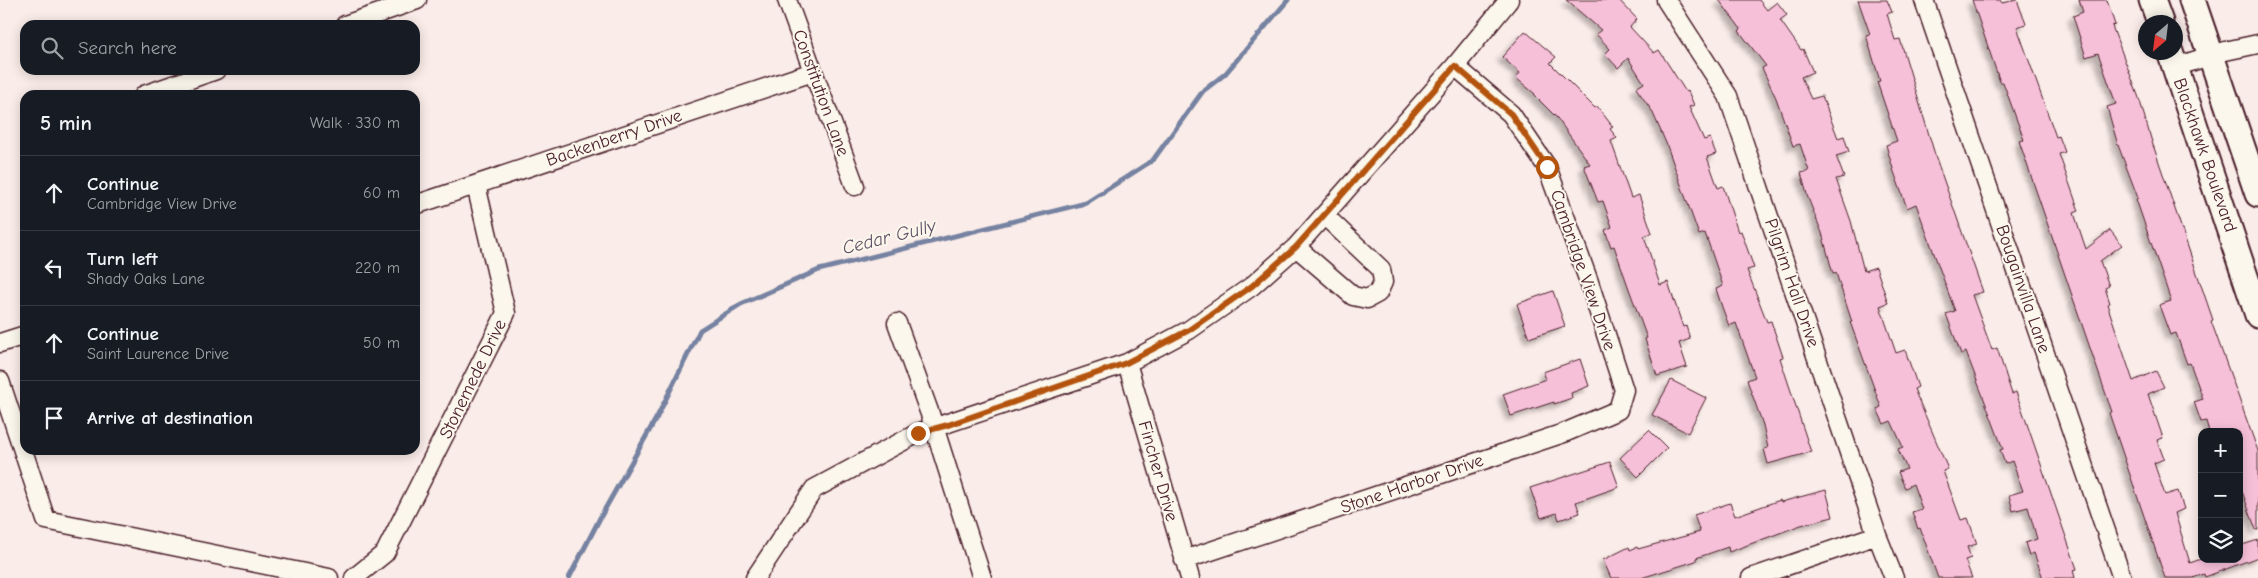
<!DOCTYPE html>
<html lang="en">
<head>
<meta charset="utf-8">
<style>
	body { margin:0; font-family:"Comic Neue",sans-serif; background:#20242c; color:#f1f3f6 }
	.controls { position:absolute; right:15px; bottom:15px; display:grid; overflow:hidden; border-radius:10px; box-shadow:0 2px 12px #0003 }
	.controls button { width:45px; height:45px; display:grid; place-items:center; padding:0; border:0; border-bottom:1px solid #363941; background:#171b24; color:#f1f3f6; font:25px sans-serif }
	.compass { position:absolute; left:2138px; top:15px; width:45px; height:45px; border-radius:50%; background:#171b24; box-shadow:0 2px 12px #0003; rotate:208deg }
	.stop { position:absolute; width:15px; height:15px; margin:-11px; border:4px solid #b45309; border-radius:50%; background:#fff }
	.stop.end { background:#b45309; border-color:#fff; box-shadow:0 1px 5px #0008 }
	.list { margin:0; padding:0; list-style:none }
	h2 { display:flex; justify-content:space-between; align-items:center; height:65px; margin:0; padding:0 20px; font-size:21px }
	h2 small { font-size:16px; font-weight:400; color:#9ea1a6 }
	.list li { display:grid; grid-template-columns:32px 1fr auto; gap:15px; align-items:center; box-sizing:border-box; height:75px; padding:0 20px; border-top:1px solid #363941 }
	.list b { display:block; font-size:19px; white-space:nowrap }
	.list p { margin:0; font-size:16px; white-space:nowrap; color:#9ea1a6 }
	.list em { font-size:16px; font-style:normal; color:#9ea1a6 }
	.icon { flex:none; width:28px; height:28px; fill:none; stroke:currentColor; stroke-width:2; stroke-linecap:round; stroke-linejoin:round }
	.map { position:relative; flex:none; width:2258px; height:578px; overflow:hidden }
	.search { position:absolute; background:#171b24; box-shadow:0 2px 12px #0003; left:20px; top:20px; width:400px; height:55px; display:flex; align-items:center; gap:12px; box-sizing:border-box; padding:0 18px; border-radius:15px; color:#9ea1a6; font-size:19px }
	.panel { position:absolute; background:#171b24; box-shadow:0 2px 12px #0003; left:20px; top:90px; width:400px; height:365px; border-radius:15px }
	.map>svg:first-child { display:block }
</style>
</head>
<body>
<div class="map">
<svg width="2258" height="578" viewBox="0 0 2258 578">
	<defs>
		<filter id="shadow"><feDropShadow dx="-4.5" dy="4.5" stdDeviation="2.5" flood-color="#0004"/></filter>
	</defs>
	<rect width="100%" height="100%" fill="#faece8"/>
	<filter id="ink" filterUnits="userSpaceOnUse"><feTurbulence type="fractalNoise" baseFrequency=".02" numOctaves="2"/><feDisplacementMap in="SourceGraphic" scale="10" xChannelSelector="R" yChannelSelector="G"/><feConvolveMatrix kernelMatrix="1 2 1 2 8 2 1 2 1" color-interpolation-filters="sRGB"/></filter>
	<g filter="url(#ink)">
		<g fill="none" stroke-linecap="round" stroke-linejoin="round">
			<!-- stream -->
			<path stroke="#7682a1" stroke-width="5" d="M569 578 601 516 657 417 700 330 741 304 819 270 1086 203 1153 160 1203 91 1225 74 1288 0"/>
		</g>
		<!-- building -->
		<path fill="#f7c0d9" stroke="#4a1f2b" filter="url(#shadow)" d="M1566 0H1619L1637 19 1630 27 1654 53 1659 50 1686 92 1688 91 1694 105 1689 107 1704 140 1710 138 1716 154 1707 157 1718 188 1723 186 1738 232 1741 231 1754 268 1747 270 1767 322 1771 321 1783 357 1780 358 1811 452 1768 464 1764 449 1768 448 1763 425 1747 380 1755 377 1736 323 1729 326 1722 307 1716 289 1723 286 1705 233 1699 235 1666 143 1652 111 1636 88 1644 83 1628 58 1618 68 1605 54 1610 49 1596 34 1601 30Z
			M1719 0H1759L1767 10 1777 2 1787 15 1780 20 1801 50 1803 49 1813 72 1801 77 1811 99 1822 96 1838 138 1844 136 1849 152 1836 156 1844 177 1836 179 1851 221 1864 271 1876 267 1888 303 1880 306 1896 353 1905 350 1918 387 1914 389 1948 469 1943 471 1961 520 1968 518 1977 544 1967 547 1971 558 1965 560 1972 578H1938L1920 528 1918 529 1912 512 1922 509 1913 484 1905 488 1898 472 1907 469 1898 449 1903 447 1891 421 1884 424 1877 409 1881 407 1850 322H1852L1836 273 1833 274 1822 233 1808 198 1801 173 1809 171 1800 144 1793 146 1776 98 1762 68 1766 66 1739 31 1741 29Z
			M1858 0H1887L1892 12 1887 14 1895 40 1900 39 1936 158 1983 292 1972 295 1992 350 1997 348 2012 394 2016 392 2077 569 2073 570 2075 578H2043L2034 553 2029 555 2025 543 2037 539 2028 507 2013 511 2009 495 2023 491 2012 461 2005 464 2000 450 2003 449 1966 352 1961 354 1946 314 1955 311 1916 204 1907 208 1894 172 1886 145 1897 141 1877 82 1880 81 1866 35 1870 34Z
			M1972 0H2000L2002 3 2017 0 2026 24 2017 27 2056 137 2059 136 2065 152 2059 154 2079 211 2074 213 2086 249 2110 230 2122 245 2100 261 2109 286 2105 288 2110 303 2107 304 2133 381 2156 371 2164 387 2148 394 2163 438 2157 440 2164 459 2154 463 2165 495 2178 491 2184 509 2175 513 2190 563 2201 559H2239V546L2258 540V557L2205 577 2204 574 2193 578H2165L2109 413 2112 412 2019 141 2024 140 2003 82H2000Z
			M2079 0H2107L2115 25 2112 26 2139 98 2152 142 2213 320 2211 321 2258 451V530H2256L2239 483V432H2209L2206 421 2201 422 2194 402 2203 399 2190 363 2187 364 2176 333 2170 335 2159 305 2171 301 2136 199 2138 198 2118 145 2107 107 2116 104 2098 53 2086 57 2073 16 2083 12Z
			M1525 31 1556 57 1550 63 1595 108 1597 106 1613 127 1610 129 1617 138 1611 141 1631 198 1639 195 1652 233 1644 236 1660 285 1668 282 1683 327 1686 326 1690 339 1679 343 1687 367 1657 376 1645 339 1647 338 1629 289 1614 246 1611 247 1605 230 1612 227 1603 201 1598 202 1584 166 1590 164 1557 118 1534 95 1535 94 1516 78 1520 73 1502 57Z
			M1553 291 1565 326 1529 338 1517 304Z
			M1580 359 1589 386 1571 393 1572 398 1554 404V402L1511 416 1503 394 1546 379 1543 372Z
			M1671 380 1706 398 1688 433 1652 415Z
			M1649 430 1667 448 1638 477 1620 458Z
			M1610 462 1619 487 1576 502 1580 513 1559 520 1557 513 1541 518 1530 488Z
			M1826 490 1833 517 1801 525 1729 552 1728 547 1696 558V561L1641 578H1611L1603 560 1629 547 1630 550 1637 547 1638 549 1700 532 1694 515 1730 503 1735 516 1780 500 1781 502Z"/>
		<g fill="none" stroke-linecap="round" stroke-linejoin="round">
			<!-- street casing -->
			<g stroke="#4a1f2b" stroke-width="21">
				<path id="street" d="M787 0 855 186
					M1666 0 1728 96 1877 535 1894 578
					M1924 0 2122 578
					M345 25 417 0
					M2175 67 2225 51 2258 44
					M144 95 216 70
					M415 205 813 72
					M1296 247 1353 296 1367 299 1378 293 1383 282 1381 269 1324 215
					M897 323 930 414 982 578
					M0 343 25 335
					M1127 363 1190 578
					M0 381 46 520 329 578
					M1184 560 1564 433 1618 410 1624 390 1588 279 1547 167 1511 114 1455 66
					M354 578 385 553 506 313 476 185
					M755 578 814 489 918 433 1127 363 1189 330 1252 286 1296 247 1455 66 1509 0
					M1751 578 1877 535"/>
			</g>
			<!-- secondary casing -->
			<g stroke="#4a1f2b" stroke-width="29">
				<path id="secondary" d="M2152 0 2160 22
					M2192 0 2258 194
					M2170 52 2258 315"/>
			</g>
			<!-- street -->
			<use href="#street" stroke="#fbf7ec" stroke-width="18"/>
			<!-- secondary -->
			<use href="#secondary" stroke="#fbf7ec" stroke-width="25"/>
		</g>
	</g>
	<g fill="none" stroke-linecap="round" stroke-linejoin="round" filter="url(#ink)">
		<!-- route -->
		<path stroke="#b45309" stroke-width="6" d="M918 433 948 425 1126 363 1189 330 1252 286 1296 247 1455 66 1511 114 1547 167"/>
	</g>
	<g text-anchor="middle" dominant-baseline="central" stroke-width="4" stroke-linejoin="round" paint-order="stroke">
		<!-- street labels -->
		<g font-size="18" fill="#4a1f2b" stroke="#fbf7ec">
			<text transform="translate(821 93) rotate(70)">Constitution Lane</text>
			<text transform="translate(614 138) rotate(-19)">Backenberry Drive</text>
			<text transform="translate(2205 155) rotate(71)">Blackhawk Boulevard</text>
			<text transform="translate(1583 270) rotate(71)">Cambridge View Drive</text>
			<text transform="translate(1792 283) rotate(71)">Pilgrim Hall Drive</text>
			<text transform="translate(2023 289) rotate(71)">Bougainvilla Lane</text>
			<text transform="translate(473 379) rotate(-64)">Stonemede Drive</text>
			<text transform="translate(1158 471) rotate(74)">Fincher Drive</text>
			<text transform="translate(1412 484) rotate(-19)">Stone Harbor Drive</text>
		</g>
		<!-- water labels -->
		<g font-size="19" font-style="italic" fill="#605166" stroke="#fbf7ec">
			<text transform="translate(889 237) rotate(-14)">Cedar Gully</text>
		</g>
	</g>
</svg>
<div class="controls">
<button>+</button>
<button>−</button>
<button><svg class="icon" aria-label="layers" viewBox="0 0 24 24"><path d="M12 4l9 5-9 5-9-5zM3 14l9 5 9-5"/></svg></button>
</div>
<svg class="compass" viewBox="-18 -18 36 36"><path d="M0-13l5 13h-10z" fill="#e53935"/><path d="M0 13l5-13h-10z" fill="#9ea1a6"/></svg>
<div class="stop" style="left:1547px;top:167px"></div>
<div class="stop end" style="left:918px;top:433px"></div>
<div class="search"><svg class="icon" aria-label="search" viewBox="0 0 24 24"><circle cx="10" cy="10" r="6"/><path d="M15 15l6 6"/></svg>Search here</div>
<section class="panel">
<h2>5 min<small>Walk · 330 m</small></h2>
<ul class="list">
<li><svg class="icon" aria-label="ahead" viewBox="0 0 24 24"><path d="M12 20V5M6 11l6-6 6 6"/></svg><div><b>Continue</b><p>Cambridge View Drive</p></div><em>60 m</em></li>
<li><svg class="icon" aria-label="left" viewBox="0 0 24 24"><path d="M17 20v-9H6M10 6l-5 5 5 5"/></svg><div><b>Turn left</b><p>Shady Oaks Lane</p></div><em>220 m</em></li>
<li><svg class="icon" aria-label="ahead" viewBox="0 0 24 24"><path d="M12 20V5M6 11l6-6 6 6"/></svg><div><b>Continue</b><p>Saint Laurence Drive</p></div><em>50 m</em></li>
<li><svg class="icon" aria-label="arrive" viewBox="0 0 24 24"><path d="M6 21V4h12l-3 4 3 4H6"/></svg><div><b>Arrive at destination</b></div></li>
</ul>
</section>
</div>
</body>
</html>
